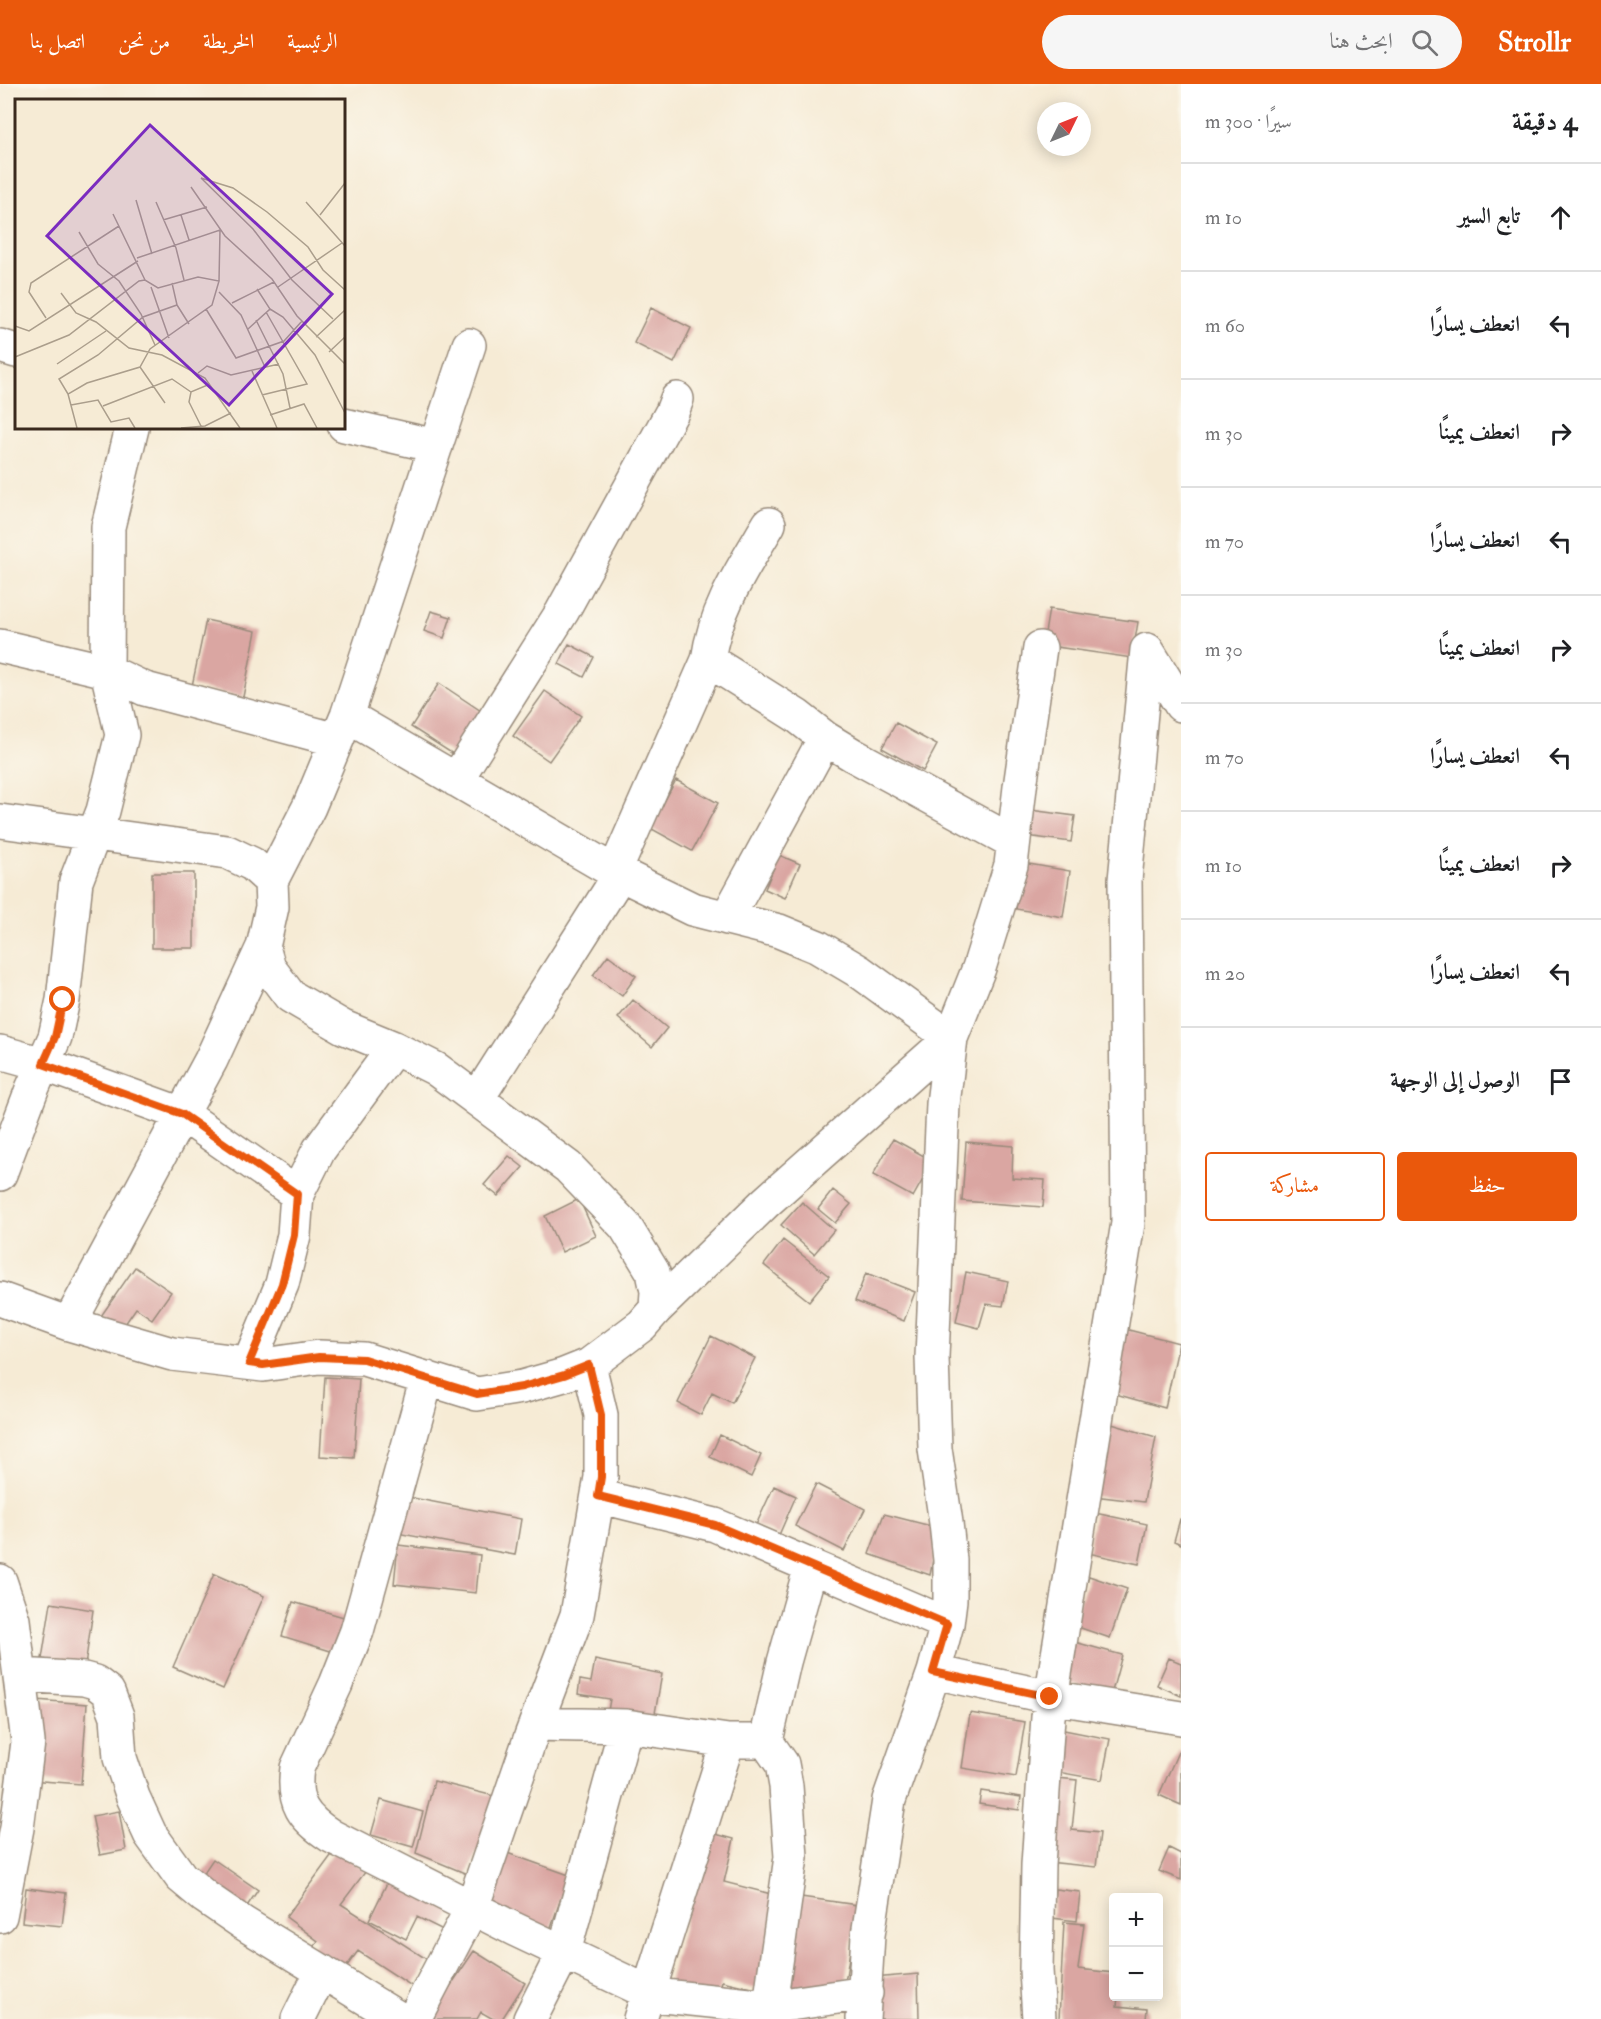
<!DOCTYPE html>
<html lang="ar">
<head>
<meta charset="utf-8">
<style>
	body { margin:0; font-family:"IM FELL Double Pica",Amiri,serif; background:#f6f6f6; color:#202124; direction:rtl }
	.controls { position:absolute; right:18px; bottom:18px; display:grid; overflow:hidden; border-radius:6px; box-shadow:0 3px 15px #0003 }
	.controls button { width:54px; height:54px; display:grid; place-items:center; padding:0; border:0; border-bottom:2px solid #e0e0e0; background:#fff; color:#202124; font:30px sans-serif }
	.compass { position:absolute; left:1037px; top:18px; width:54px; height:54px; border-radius:50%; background:#fff; box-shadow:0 3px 15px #0003; rotate:47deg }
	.stop { position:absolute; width:18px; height:18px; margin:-14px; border:4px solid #ea580c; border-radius:50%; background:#fff }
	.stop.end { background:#ea580c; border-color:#fff; box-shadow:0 2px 6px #0008 }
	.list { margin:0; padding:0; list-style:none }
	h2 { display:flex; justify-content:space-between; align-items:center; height:78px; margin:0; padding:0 24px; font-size:26px }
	h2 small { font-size:20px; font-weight:400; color:#757577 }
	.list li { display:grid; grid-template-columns:39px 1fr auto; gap:18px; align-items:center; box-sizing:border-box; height:108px; padding:0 24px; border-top:2px solid #e0e0e0 }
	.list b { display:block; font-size:22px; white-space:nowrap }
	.list em { font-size:20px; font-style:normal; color:#757577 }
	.actions { display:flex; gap:12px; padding:18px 24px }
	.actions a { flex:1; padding:14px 0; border:2px solid #ea580c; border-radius:6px; text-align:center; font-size:21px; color:#ea580c }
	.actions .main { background:#ea580c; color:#fff }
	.icon { flex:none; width:33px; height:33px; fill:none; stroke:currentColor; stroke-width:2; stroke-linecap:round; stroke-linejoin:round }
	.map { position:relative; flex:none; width:1181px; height:1935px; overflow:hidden; direction:ltr }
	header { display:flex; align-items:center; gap:36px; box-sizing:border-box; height:84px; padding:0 30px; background:#ea580c; color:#fff }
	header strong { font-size:28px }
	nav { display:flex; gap:33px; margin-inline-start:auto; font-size:21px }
	.search { width:420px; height:54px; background:#f6f6f6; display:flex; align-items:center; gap:15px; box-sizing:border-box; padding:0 21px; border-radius:33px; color:#757577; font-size:22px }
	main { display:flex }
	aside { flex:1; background:#fff }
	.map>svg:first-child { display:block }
</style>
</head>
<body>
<header>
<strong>Strollr</strong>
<div class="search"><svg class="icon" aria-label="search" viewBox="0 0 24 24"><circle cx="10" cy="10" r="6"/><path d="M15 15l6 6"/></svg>ابحث هنا</div>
<nav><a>الرئيسية</a><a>الخريطة</a><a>من نحن</a><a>اتصل بنا</a></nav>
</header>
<main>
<aside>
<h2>4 دقيقة<small>سيرًا · 300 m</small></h2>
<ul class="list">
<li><svg class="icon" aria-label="ahead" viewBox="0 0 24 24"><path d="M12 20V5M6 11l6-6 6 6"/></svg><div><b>تابع السير</b></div><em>10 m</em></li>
<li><svg class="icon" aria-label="left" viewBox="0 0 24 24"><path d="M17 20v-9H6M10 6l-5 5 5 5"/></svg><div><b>انعطف يسارًا</b></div><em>60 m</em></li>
<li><svg class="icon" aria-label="right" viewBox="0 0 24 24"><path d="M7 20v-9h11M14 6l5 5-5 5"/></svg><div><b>انعطف يمينًا</b></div><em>30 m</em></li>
<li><svg class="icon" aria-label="left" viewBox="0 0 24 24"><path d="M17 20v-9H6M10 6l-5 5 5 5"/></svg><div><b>انعطف يسارًا</b></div><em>70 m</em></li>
<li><svg class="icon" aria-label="right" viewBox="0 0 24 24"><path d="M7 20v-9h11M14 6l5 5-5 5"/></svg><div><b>انعطف يمينًا</b></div><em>30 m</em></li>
<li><svg class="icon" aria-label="left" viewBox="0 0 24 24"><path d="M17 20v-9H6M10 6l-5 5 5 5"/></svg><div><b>انعطف يسارًا</b></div><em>70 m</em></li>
<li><svg class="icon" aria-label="right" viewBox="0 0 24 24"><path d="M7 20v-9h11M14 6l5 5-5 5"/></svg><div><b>انعطف يمينًا</b></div><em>10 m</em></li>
<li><svg class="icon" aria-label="left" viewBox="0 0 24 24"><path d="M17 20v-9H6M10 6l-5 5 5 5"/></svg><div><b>انعطف يسارًا</b></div><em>20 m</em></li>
<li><svg class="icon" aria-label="arrive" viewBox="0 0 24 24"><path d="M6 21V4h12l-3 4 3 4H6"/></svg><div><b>الوصول إلى الوجهة</b></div></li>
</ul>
<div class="actions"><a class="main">حفظ</a><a>مشاركة</a></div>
</aside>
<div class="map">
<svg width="1181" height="1935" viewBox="0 0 1181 1935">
	<rect width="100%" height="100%" fill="#fbf7ec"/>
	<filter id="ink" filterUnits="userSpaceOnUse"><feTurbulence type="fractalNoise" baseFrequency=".0167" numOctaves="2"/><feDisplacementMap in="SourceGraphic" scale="12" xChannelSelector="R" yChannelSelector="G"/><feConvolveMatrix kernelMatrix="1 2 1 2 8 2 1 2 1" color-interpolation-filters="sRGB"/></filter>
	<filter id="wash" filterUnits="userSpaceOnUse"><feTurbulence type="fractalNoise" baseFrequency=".008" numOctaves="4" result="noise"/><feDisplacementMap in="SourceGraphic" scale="24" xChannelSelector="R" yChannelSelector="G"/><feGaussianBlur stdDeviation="1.35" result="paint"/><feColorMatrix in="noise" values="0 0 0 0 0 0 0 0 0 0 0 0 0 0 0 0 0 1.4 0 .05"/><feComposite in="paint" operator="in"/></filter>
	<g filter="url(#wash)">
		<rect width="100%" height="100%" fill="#f6ebd5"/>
		<g id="blocks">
			<!-- building -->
			<path fill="#daa6a2" d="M651 224 691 244 674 279 634 259Z
				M1049 525 1138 538 1132 574 1043 561Z
				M431 527 451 533 444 554 424 547Z
				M206 536 256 547 243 613 192 602Z
				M569 560 594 573 584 593 559 580Z
				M439 599 484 629 456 672 411 643Z
				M545 607 581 632 549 677 513 652Z
				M896 639 937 661 923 687 882 664Z
				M676 696 718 719 692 767 650 744Z
				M1030 726 1075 732 1071 758 1027 752Z
				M779 771 800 780 785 814 765 805Z
				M1023 779 1070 787 1063 833 1016 825Z
				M152 789H194V864H152Z
				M608 871 636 892 622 912 593 891Z
				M633 916 667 944 652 963 618 934Z
				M893 1055 933 1077 913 1113 873 1091Z
				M966 1058 1013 1062 1012 1094 1045 1096 1043 1123 962 1117Z
				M509 1072 523 1083 498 1112 484 1101Z
				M833 1106 851 1120 835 1139 818 1125Z
				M579 1115 596 1152 562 1168 545 1132Z
				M802 1118 834 1146 814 1170 781 1141Z
				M783 1156 829 1192 809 1217 764 1181Z
				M135 1183 171 1208 152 1235 136 1224 121 1246 101 1232Z
				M966 1188 1008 1197 1003 1222 986 1220 979 1244 956 1238Z
				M866 1189 915 1208 904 1237 855 1217Z
				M1125 1245 1179 1259 1165 1324 1112 1309Z
				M711 1252 755 1274 732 1319 712 1309 701 1331 678 1319Z
				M325 1293 359 1295 354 1374 320 1372Z
				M1105 1338 1156 1353 1144 1418 1094 1412Z
				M720 1351 761 1371 751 1393 710 1373Z
				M816 1400 865 1425 844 1467 795 1442Z
				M774 1402 796 1412 779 1451 756 1441Z
				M408 1413 521 1435 515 1471 402 1450Z
				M1095 1429 1147 1440 1139 1480 1088 1469Z
				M884 1430 939 1444 930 1491 869 1470Z
				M1180 1435H1181V1460L1174 1457Z
				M398 1461 480 1471 476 1509 394 1500Z
				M214 1490 264 1512 223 1605 173 1583Z
				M1089 1492 1127 1505 1110 1554 1072 1541Z
				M293 1518 347 1534 337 1569 282 1552Z
				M51 1519 93 1526 85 1582 42 1575Z
				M1071 1557 1122 1571 1111 1611 1060 1596Z
				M1169 1574 1181 1579V1612L1157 1601Z
				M595 1576 662 1590 654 1635 608 1627 610 1615 578 1610 580 1596 591 1598Z
				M36 1616 87 1620 81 1700 29 1696Z
				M970 1629 1025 1638 1016 1693 962 1684Z
				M1059 1645 1110 1655 1102 1696 1052 1687Z
				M1179 1666 1181 1667V1721L1159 1711Z
				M1057 1694 1077 1696 1072 1746 1100 1749 1096 1783 1048 1778Z
				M434 1697 502 1714 467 1790 416 1769Z
				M981 1707 1021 1713 1019 1726 979 1720Z
				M381 1716 423 1728 413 1763 371 1751Z
				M119 1727 126 1766 100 1771 92 1732Z
				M708 1748 734 1755 724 1798 779 1812 756 1905 722 1897 718 1913 669 1900Z
				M1169 1764 1181 1770V1796L1159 1787Z
				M336 1765 366 1787 341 1820 428 1876 413 1903 358 1867 338 1894 307 1871 318 1857 286 1833Z
				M507 1769 569 1791 550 1846 487 1824Z
				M213 1775 258 1806 241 1831 196 1800Z
				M392 1789 456 1820 443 1846 417 1833 406 1855 369 1836Z
				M26 1804 66 1809 62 1842 22 1838Z
				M1055 1805 1080 1808 1077 1837 1052 1834Z
				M794 1812 857 1821 844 1905 787 1906Z
				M1064 1838 1084 1840 1078 1885 1114 1889V1912H1118L1117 1922 1147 1925 1146 1935H1059Z
				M474 1867 525 1899 502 1935H493L481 1928 477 1935H428Z
				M918 1890 919 1935H875L874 1894Z"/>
		</g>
	</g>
	<g filter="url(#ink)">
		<use href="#blocks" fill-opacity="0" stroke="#988a7a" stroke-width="1.5"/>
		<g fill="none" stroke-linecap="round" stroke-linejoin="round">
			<!-- minor casing -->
			<g stroke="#988a7a" stroke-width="36">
				<path id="minor" d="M0 262 16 267
					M344 341 436 362
					M0 562 107 587 145 605 337 656
					M1147 566 1181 621
					M708 576 797 632 825 654 853 671 1013 758
					M347 632 606 783 692 825 779 847 818 863 860 888 951 954 765 1119 656 1225
					M456 696 562 528 672 328 677 315
					M0 737 227 768 252 780 271 797 272 823 263 863 269 884 290 912 343 943 394 964 436 985 568 1083 625 1142 653 1188 657 1207 656 1225 642 1241 589 1281 564 1291 522 1303 477 1310 364 1275 319 1273 263 1281 172 1270 69 1240 0 1215
					M271 797 309 723 347 632 469 261
					M727 834 825 654
					M0 968 43 980 182 1030 297 1110 294 1151 282 1200 249 1279
					M477 1015 612 803 615 787 708 576C715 525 743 484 769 440
					M0 1090 32 1005 55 953 63 916 76 797 103 727 122 651 107 587 108 443 132 344
					M297 1110 319 1066 394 964
					M69 1240 211 976 263 863
					M427 1294 357 1547 336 1600 297 1684C292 1719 303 1734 331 1752L514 1845 654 1911 769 1923 866 1909
					M598 1412 715 1441 947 1540
					M0 1497 13 1536 28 1658 17 1744 0 1832
					M934 1588 1050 1613 1181 1634
					M21 1591 84 1595 95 1598 108 1608 117 1632 120 1674 133 1713 150 1750 181 1793 205 1813 243 1839 400 1935
					M536 1640 626 1642 728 1657H766L784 1578 811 1482
					M766 1657 782 1680 786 1702 791 1773 768 1935
					M298 1935 322 1887
					M414 1935 472 1824 531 1652 577 1531 601 1393V1331L589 1281
					M530 1935 564 1868 626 1642
					M640 1935 728 1657
					M863 1935 868 1851 889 1716 934 1588 947 1540 950 1516V1476L946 1439 935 1365 932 1273 943 1020 951 954 979 884 1011 781 1020 703 1040 564
					M1039 1935 1036 1886 1038 1781 1048 1633 1128 1139 1125 796 1147 566"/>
			</g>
			<!-- minor -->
			<use href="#minor" stroke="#fff" stroke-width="33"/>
		</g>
	</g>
	<g fill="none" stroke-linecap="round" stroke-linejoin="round" filter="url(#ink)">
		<!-- route -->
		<path stroke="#ea580c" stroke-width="8" d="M63 916 55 953 43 980 182 1030 297 1110 294 1151 282 1200 249 1279 263 1281 319 1273 364 1275 477 1310 522 1303 564 1291 589 1281 601 1331V1393L598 1412 715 1441 947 1540 933 1588 1050 1613"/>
	</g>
	<!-- overview -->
	<g transform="translate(15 15)">
		<rect width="330" height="330" fill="#f6ebd5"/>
		<path fill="none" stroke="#ab9e8c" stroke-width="1.5" d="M186 79 238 130 277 181 318 220M186 79 218 89 252 113 293 148 308 171 330 191M176 88 210 137 257 180 282 217 330 265M121 101 137 155M141 103 161 149 169 181M291 103 330 147M98 115 130 181M166 116 174 141M305 116 330 84M148 121 192 108M64 133 83 165 104 182 126 215 140 246M122 159 205 131 204 182M157 184 162 206M136 188 154 239M263 188 327 144M204 193 226 216 250 268M46 194 61 214 81 223 114 249 147 256 190 279 225 329M217 204 259 183M191 210 221 259 269 242 287 222M255 210 268 218 300 256 330 314M31 219 14 193 16 184 104 127M241 221 268 275 275 309M0 227 14 232 123 162M233 230 255 210 242 190M301 238 330 211M314 253 330 238M0 258 54 236 124 182 130 181 143 189 183 178 204 182 197 206 135 250 125 268 72 284 53 295 62 329M42 265 91 232M125 268 150 304M237 272 262 329M183 274 192 267 216 276 264 265M176 293 174 303 186 327M53 295 44 280 83 256 128 218 162 206 174 225M247 296 292 285 251 213M56 306 83 301 96 323 114 319 120 329M88 307 157 280 176 293 195 285M255 316 289 305 302 329M166 329 190 327 216 314"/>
		<path fill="#7b2cbf" fill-opacity="0.15" stroke="#7b2cbf" stroke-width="3" d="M135 26 317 195 214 306 32 137Z"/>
		<rect width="330" height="330" fill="none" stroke="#3b2a1e" stroke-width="3"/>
	</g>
</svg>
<div class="controls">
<button>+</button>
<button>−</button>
</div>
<svg class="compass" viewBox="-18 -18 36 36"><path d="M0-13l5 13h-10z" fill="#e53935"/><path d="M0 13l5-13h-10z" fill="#757577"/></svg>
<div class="stop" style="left:63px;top:916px"></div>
<div class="stop end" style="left:1050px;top:1613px"></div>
</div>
</main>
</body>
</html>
